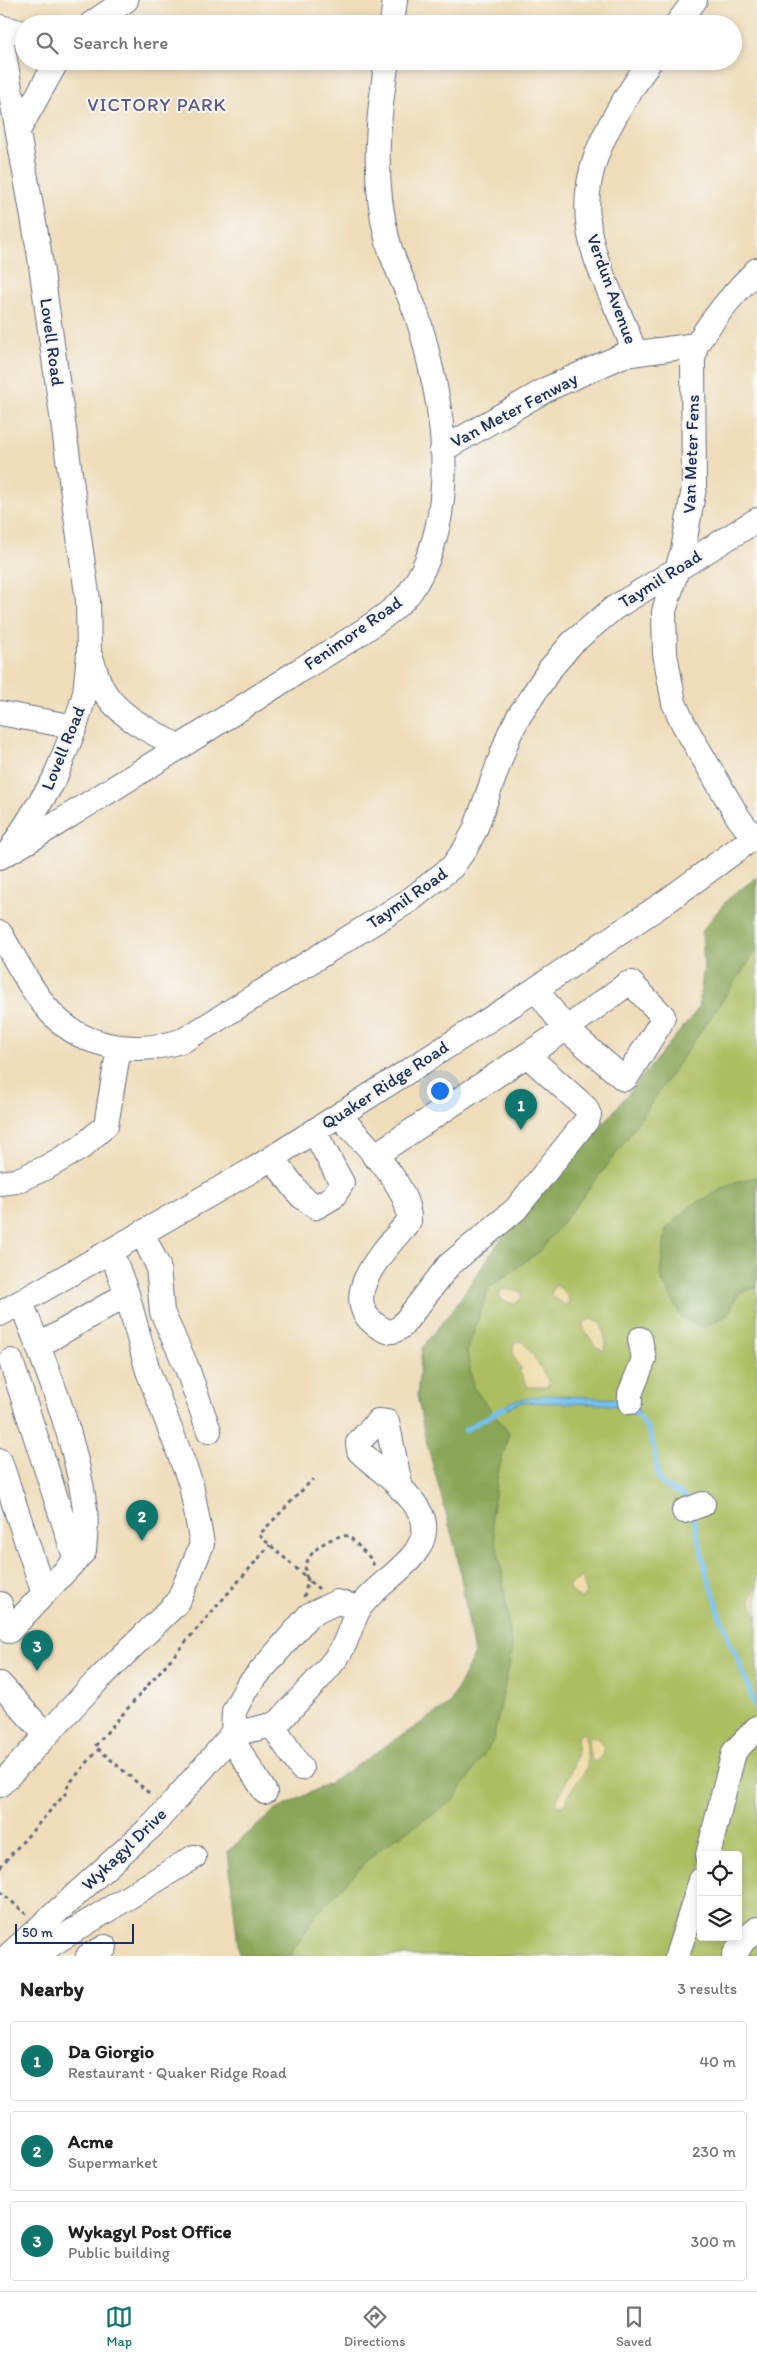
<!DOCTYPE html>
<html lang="en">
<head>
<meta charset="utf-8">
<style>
	body { margin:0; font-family:Itim,sans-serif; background:#f2f2f2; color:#202124 }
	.controls { position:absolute; right:15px; bottom:15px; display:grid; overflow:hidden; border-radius:5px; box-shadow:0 2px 8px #0003 }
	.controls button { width:45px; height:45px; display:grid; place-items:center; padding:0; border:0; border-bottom:1px solid #e0e0e0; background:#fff; color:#202124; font:25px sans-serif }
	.scale { position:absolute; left:15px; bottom:12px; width:119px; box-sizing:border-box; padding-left:5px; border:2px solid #1b2f5e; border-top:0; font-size:14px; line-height:18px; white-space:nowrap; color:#1b2f5e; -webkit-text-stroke:4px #f6f6f2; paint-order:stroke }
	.you { position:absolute; left:439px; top:1090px; width:18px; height:18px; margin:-12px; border:4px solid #fff; border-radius:50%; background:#1a73e8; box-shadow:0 0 0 8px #1a73e833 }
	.badge { display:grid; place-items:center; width:32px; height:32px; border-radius:50%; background:#0f766e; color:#fff; font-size:16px; font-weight:700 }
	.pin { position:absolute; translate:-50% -41px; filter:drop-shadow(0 1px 2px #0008) }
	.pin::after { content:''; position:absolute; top:26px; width:18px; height:15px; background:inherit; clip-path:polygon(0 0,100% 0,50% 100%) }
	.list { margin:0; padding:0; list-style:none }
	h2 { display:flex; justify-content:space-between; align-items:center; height:65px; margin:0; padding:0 20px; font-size:21px }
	h2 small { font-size:16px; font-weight:400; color:#757577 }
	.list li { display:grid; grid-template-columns:32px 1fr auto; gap:15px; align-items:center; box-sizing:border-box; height:80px; margin:0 10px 10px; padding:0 10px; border:1px solid #e0e0e0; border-radius:5px }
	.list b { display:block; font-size:19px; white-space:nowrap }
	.list p { margin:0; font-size:16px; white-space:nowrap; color:#757577 }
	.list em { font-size:16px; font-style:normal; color:#757577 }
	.icon { flex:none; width:28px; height:28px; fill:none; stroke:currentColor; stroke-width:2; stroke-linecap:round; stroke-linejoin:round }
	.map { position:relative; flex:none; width:757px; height:1956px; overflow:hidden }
	.search { position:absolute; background:#fff; box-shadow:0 2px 8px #0003; left:15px; right:15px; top:15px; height:55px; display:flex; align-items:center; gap:12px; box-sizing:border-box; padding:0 18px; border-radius:28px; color:#757577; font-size:19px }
	.sheet { height:335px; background:#fff }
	nav { display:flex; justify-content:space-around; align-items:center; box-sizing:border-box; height:70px; border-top:1px solid #e0e0e0; background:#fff; font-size:14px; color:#757577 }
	nav a { display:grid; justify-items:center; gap:2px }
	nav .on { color:#0f766e }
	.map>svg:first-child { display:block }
</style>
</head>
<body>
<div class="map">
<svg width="757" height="1956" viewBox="0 0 757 1956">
	<rect width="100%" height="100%" fill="#f6f6f2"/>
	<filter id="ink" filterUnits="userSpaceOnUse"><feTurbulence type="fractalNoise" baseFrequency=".02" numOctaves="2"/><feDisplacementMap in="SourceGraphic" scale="10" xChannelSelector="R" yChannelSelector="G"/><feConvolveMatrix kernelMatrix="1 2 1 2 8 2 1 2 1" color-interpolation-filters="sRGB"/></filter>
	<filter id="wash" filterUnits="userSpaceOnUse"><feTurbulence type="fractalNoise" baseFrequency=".0096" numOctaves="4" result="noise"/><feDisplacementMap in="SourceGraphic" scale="20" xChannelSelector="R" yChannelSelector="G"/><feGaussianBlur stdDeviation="1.12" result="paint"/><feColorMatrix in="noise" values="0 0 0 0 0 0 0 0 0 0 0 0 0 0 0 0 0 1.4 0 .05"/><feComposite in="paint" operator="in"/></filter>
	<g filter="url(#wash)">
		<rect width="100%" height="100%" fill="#efddba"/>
		<!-- green -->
		<path fill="#acbe61" stroke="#647660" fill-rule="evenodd" d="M757 949V1956H260L487 1665 425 1368ZM701 1855H738V1937H701Z"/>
		<!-- forest -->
		<path fill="#89a557" stroke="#526a5a" d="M757 877V950L613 1158 540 1251 489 1288 467 1351 473 1387 509 1433 498 1472 491 1518 502 1572 512 1652 493 1741 454 1800 378 1850 316 1914 290 1956H239L228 1851 274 1811 331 1782 450 1704 474 1655 457 1554 425 1436 417 1395 422 1348 454 1308 513 1221 609 1117 698 1009 704 967 702 931 728 899Z
			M757 1177V1287L738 1294 728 1315 703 1327 682 1318 660 1276 666 1229 691 1206 735 1182Z"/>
		<!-- sand -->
		<path fill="#eeda9e" stroke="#84847e" d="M554 1286C561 1286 567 1294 569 1301L566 1306 551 1295Z
			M503 1289 522 1292V1298L515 1304 501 1301 499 1294Z
			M590 1319 601 1322 606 1343 604 1351 596 1347 583 1327 584 1322Z
			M521 1341C531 1351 543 1370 549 1383L547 1387H528L519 1370 522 1369C515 1360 510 1354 515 1342Z
			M582 1577 586 1591 584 1597 581 1598 571 1592 568 1586Z
			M757 1584V1621L751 1600Z
			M584 1733C586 1739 585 1743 586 1749 593 1780 572 1776 566 1804L559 1806 556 1802C566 1781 580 1759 577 1737Z
			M589 1737H596L604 1748 603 1756 595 1762C588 1758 588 1744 589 1737Z"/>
		<!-- water -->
		<path fill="#74c1ee" stroke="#4878a6" d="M547 1395 620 1399 637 1408 642 1419 617 1406 599 1404 522 1402 499 1411 512 1401Z"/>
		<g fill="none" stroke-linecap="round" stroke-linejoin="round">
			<!-- stream -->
			<path stroke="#74c1ee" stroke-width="5" d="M637 1415C649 1425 654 1445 656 1460 657 1466 656 1474 659 1479 666 1492 681 1489 688 1502
				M465 1430 504 1408
				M693 1515 707 1576 716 1599 719 1615 726 1628 729 1642 737 1656 757 1711"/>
		</g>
	</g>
	<g filter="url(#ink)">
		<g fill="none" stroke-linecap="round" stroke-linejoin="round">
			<!-- minor casing -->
			<g stroke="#656c7e" stroke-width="26">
				<path id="minor" d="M91 24 126 0
					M392 24 395 0
					M677 24 695 0
					M0 27 24 33
					M0 32 39 251 88 601 89 654 85 693 75 727 54 780 11 849
					M19 129 57 61
					M696 345 693 360 694 488 683 550 664 611 665 654 674 703 683 723 738 817 753 837
					M635 353C624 321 607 290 596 258 569 178 608 125 650 61
					M442 450 547 389 624 355 696 345C714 317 733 293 757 270
					M91 658C95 668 97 679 102 688 118 717 152 732 180 747
					M0 713 75 727
					M0 857C32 840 62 820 93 801 163 758 232 714 300 670 328 653 393 616 410 592 454 528 448 437 430 365 426 346 421 327 415 310 406 287 394 265 388 242 372 180 377 123 387 61
					M0 933C16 960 31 991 52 1014 86 1050 139 1055 184 1040L410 900 452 867 465 849 475 830 509 735 519 716 550 669 572 643 614 608 757 520
					M339 1115C362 1142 410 1184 409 1221 388 1247 333 1298 379 1327 388 1333 393 1333 402 1326L448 1266 516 1209 587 1120 589 1115 586 1108 527 1055
					M374 1156 566 1029 627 984 631 983 663 1016 660 1024 627 1077 624 1079 566 1029 536 989
					M272 1158 301 1196 316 1207 333 1197 342 1183 314 1131
					M0 1183 16 1181 47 1167 82 1147 106 1125 119 1047
					M142 1233 158 1266 162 1312 187 1368 209 1431
					M0 1314 256 1168 512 1005 667 901 757 835
					M38 1346 127 1294
					M11 1361 76 1560
					M630 1402V1394L644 1359 640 1339
					M0 1461 44 1594
					M684 1511 703 1504
					M0 1604 9 1631 84 1551C85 1538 87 1523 85 1509 76 1438 47 1369 21 1302
					M0 1684 46 1735
					M272 1725 301 1768
					M233 1734 272 1725 281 1720C299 1698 322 1678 339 1654 348 1640 351 1623 359 1609 376 1581 428 1560 424 1524 421 1499 377 1468 359 1451L358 1443 378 1421 387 1422 401 1489
					M230 1736 265 1792
					M0 1785 94 1684 178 1602 202 1544 191 1484 148 1371 127 1294 111 1251
					M708 1855 734 1752 757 1728
					M8 1956 154 1824 233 1734 234 1711 247 1687 309 1615 337 1602 359 1608
					M39 1956 52 1944 194 1857
					M88 1956 105 1947
					M677 1956 701 1880
					M734 1956 743 1941 757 1929"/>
			</g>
			<!-- path -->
			<path stroke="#656c7e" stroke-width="3" stroke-dasharray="4 4" stroke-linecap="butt" d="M319 1589C316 1586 309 1582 307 1578 297 1557 331 1533 349 1536L372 1560 374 1567
				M304 1597 308 1579 259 1535 313 1479
				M149 1793 95 1746 270 1545
				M0 1867 66 1793 68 1785 99 1749
				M0 1891 26 1914"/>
			<!-- minor -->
			<use href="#minor" stroke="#fff" stroke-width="24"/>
		</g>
	</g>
	<g text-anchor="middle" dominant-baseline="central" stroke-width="4" stroke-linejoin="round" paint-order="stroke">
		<!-- street labels -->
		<g font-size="18" fill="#1b2f5e" stroke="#f6f6f2">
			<text transform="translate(612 289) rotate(70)">Verdun Avenue</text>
			<text transform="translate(52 342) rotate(82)">Lovell Road</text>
			<text transform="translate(514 410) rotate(-28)">Van Meter Fenway</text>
			<text transform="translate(691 454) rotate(-88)">Van Meter Fens</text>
			<text transform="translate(660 579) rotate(-32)">Taymil Road</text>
			<text transform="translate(353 633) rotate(-35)">Fenimore Road</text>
			<text transform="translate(63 748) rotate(-68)">Lovell Road</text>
			<text transform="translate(407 898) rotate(-35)">Taymil Road</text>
			<text transform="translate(385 1085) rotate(-33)">Quaker Ridge Road</text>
			<text transform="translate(124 1849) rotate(-44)">Wykagyl Drive</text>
		</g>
		<!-- neighbourhood labels -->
		<g font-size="19" letter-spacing="1" fill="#5b5689" stroke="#f6f6f2">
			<text x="157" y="104">VICTORY PARK</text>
		</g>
	</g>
</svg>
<div class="controls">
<button><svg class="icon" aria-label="locate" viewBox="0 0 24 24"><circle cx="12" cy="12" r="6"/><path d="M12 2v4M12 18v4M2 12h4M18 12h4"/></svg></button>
<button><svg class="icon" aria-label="layers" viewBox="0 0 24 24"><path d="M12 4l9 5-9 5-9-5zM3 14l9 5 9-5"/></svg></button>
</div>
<div class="scale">50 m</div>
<div class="you"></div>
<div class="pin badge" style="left:521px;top:1130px">1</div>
<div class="pin badge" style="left:142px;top:1541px">2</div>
<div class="pin badge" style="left:37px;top:1671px">3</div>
<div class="search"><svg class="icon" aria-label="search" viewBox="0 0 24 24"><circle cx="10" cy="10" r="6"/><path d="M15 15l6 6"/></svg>Search here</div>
</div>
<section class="sheet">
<h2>Nearby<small>3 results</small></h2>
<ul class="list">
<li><span class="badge">1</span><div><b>Da Giorgio</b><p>Restaurant · Quaker Ridge Road</p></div><em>40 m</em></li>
<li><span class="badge">2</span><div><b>Acme</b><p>Supermarket</p></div><em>230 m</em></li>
<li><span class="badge">3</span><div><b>Wykagyl Post Office</b><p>Public building</p></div><em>300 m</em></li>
</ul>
</section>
<nav>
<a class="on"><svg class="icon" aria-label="map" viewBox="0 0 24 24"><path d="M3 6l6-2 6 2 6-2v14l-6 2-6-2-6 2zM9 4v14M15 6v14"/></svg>Map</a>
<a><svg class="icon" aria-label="directions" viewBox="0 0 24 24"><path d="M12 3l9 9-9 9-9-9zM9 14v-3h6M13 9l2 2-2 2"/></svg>Directions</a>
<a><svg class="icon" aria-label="saved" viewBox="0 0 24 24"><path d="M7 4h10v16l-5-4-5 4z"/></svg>Saved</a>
</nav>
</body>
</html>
